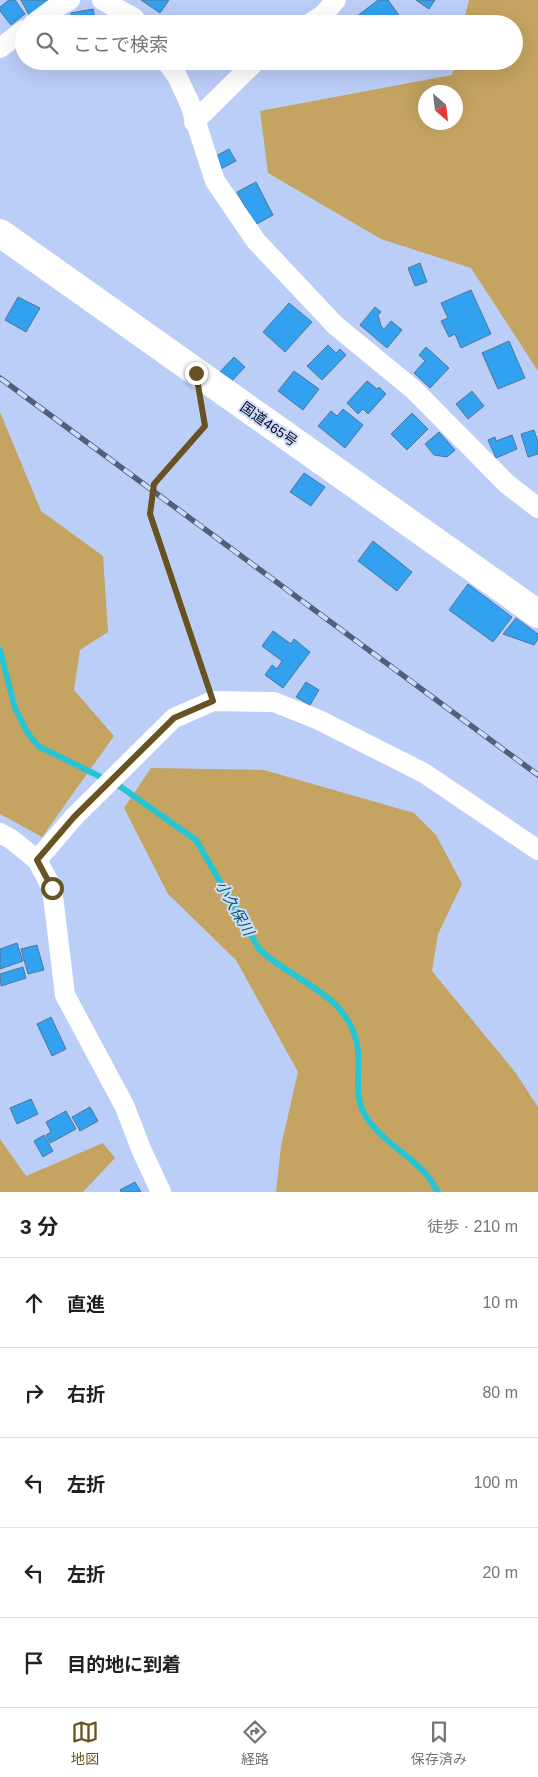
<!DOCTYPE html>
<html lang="ja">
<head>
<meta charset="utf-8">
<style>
	body { margin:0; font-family:Helvetica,"Noto Sans JP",sans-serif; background:#f2f2f2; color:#202124 }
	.compass { position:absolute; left:418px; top:85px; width:45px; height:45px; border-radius:50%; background:#fff; box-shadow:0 5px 20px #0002; rotate:152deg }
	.stop { position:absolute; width:15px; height:15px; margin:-11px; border:4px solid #685221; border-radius:50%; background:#fff }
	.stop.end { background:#685221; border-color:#fff; box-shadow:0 1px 5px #0008 }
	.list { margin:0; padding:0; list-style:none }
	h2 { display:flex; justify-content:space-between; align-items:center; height:65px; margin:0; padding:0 20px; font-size:21px }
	h2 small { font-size:16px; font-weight:400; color:#757577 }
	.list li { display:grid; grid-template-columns:32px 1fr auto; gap:15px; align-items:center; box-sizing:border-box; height:90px; padding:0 20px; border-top:1px solid #e0e0e0 }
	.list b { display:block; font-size:19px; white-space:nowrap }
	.list em { font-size:16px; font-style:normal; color:#757577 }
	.icon { flex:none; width:28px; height:28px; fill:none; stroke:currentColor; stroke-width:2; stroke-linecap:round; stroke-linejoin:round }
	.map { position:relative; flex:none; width:538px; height:1192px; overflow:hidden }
	.search { position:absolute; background:#fff; box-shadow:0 5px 20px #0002; left:15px; right:15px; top:15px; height:55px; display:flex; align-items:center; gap:12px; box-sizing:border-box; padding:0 18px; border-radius:28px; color:#757577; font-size:19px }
	.sheet { height:515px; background:#fff }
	nav { display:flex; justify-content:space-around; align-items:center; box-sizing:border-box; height:70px; border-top:1px solid #e0e0e0; background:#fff; font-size:14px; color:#757577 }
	nav a { display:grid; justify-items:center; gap:2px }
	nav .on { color:#685221 }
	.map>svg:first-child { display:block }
</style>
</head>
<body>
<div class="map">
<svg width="538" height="1192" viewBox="0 0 538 1192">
	<rect width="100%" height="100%" fill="#bbcef8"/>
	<!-- green -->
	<path fill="#c4a460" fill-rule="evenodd" d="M469 0H538V371L471 268 381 239 268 173 260 111 452 75 455 61H514V24H463ZM456 92V122H426V92Z
		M0 412 41 511 103 556 108 632 80 650 74 690 114 736 42 837 0 814Z
		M151 768 264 770 414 813 436 835 462 884 438 934 432 971 515 1072 538 1107V1192H276L281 1146 298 1072 236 960 168 894 124 808Z
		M0 1139 26 1176 103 1143 115 1158 83 1192H0Z"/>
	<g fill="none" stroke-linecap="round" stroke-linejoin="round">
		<!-- stream -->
		<path stroke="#27c5d4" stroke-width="6" d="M0 650 15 708 27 732 38 746 121 787 196 840 259 949C292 981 347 993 357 1044 362 1067 352 1094 365 1115 380 1140 406 1152 425 1173 430 1178 434 1186 438 1192"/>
	</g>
	<!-- building -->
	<path fill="#31a1f0" stroke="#537694" d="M9 0H15L25 14 11 25 0 11V7Z
		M21 0H53L29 15Z
		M141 0H169L160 13Z
		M378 0H388L401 18 394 24H359L361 22 356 17Z
		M416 0H435L429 9Z
		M93 9 96 24H53L52 20 71 16V13Z
		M229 149 236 161 219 170 212 158Z
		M256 182 273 215 255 225 237 192Z
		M420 263 427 282 415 286 408 268Z
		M471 290 491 334 461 348 455 334 449 337 441 321 448 318 441 303Z
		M18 297 40 308 26 332 5 320Z
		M289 303 312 322 285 352 263 332Z
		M375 307 381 312 378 315 381 326 384 329 391 321 402 330 387 348 360 325Z
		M509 341 525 378 498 389 482 353Z
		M328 345 336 353 340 349 346 355 322 380 307 366Z
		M426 347 449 368 430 388 414 373 425 361 419 355Z
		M234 357 245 367 228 385 217 375Z
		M294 371 319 389 303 410 278 391Z
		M367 381 377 389 379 387 386 394 368 414 363 409 358 414 347 403Z
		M472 391 484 406 468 419 456 404Z
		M343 409 363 425 345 448 318 426 331 411 337 416Z
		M412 413 428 429 407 450 391 434Z
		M534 430 538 442V454L528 457 521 434Z
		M439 432 455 450 447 457 434 455 425 444Z
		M512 435 517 449 496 458 488 440 495 437 496 441Z
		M304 473 325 487 311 506 290 492Z
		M373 541 412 572 397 591 358 561Z
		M468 584 512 617 493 642 449 610Z
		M516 618 538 634V639L534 645 503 634Z
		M273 631 291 644 294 639 310 652 283 688 265 675 272 665 277 669 282 661 262 646Z
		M306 682 319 690 310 705 296 697Z
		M17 943 23 961 0 969V949Z
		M37 945 44 970 28 974 21 949Z
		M23 967 26 978 1 986 0 974Z
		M51 1017 66 1049 52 1056 37 1024Z
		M31 1099 38 1114 17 1124 10 1108Z
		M90 1107 98 1121 80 1131 72 1117Z
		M66 1111 76 1129 50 1143 46 1135 51 1132 46 1122Z
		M44 1135 53 1151 43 1157 34 1141Z
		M135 1182 141 1192H121L120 1190Z"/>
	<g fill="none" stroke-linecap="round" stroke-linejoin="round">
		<!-- path -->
		<path stroke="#7a88a8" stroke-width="3" stroke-dasharray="4 4" stroke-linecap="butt" d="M201 406 205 426 154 484 150 514 207 683"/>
		<!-- minor -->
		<path stroke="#fff" stroke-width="20" d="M102 0 134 18 138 24
			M33 24 53 9 70 0
			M309 24 324 14 336 0
			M0 48 24 30
			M166 61 177 76 190 104 215 181 256 241 335 325 414 390 507 484 538 508
			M194 122 256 61
			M0 833 11 839 37 860 52 888 65 995 125 1107 141 1149 161 1192
			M37 860 74 817 174 718 213 701 274 702 319 720 424 773 538 850"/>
		<!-- trunk -->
		<path stroke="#fff" stroke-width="28" d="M0 233 538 614"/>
		<!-- rail casing -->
		<g stroke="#535f78" stroke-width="5.5">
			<path id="rail" d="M0 378 538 775"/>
		</g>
		<!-- rail -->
		<use href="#rail" stroke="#cbdcfd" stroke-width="4" stroke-dasharray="11" stroke-linecap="butt"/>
	</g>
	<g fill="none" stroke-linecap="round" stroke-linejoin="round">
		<!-- route -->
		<path stroke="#685221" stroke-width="6" d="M52 888 37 860 74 817 174 718 213 701 150 514 154 484 205 426 196 373"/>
	</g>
	<g text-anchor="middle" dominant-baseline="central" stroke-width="4" stroke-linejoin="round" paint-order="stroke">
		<!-- street labels -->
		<g font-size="14" fill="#090f1d" stroke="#cbdcfd">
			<text transform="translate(269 424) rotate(35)">国道465号</text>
		</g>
		<!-- water labels -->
		<g font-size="15" font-style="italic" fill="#035c64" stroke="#cbdcfd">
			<text transform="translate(235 908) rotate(60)">小久保川</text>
		</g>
	</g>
</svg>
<svg class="compass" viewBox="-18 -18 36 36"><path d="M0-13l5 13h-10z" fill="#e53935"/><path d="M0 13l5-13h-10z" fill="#757577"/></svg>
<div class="stop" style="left:52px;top:888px"></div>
<div class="stop end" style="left:196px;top:373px"></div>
<div class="search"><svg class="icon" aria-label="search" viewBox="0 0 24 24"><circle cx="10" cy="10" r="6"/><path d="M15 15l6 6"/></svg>ここで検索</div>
</div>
<section class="sheet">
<h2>3 分<small>徒歩 · 210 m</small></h2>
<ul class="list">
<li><svg class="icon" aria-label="ahead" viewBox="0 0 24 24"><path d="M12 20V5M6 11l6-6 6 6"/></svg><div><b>直進</b></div><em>10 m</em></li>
<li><svg class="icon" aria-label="right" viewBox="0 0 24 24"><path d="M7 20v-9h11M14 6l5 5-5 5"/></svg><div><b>右折</b></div><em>80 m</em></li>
<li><svg class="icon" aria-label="left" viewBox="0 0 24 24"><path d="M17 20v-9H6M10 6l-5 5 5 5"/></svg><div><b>左折</b></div><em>100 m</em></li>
<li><svg class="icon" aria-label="left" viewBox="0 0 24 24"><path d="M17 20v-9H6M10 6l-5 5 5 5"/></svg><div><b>左折</b></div><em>20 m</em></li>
<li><svg class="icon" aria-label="arrive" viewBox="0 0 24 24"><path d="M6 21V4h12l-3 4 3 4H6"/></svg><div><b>目的地に到着</b></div></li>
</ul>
</section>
<nav>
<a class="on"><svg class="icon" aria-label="map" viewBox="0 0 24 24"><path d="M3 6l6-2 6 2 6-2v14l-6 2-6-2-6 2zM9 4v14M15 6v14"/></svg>地図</a>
<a><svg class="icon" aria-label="directions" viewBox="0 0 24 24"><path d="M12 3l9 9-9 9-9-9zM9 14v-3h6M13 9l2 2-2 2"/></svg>経路</a>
<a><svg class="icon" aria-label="saved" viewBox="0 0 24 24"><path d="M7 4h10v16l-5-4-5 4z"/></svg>保存済み</a>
</nav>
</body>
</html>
